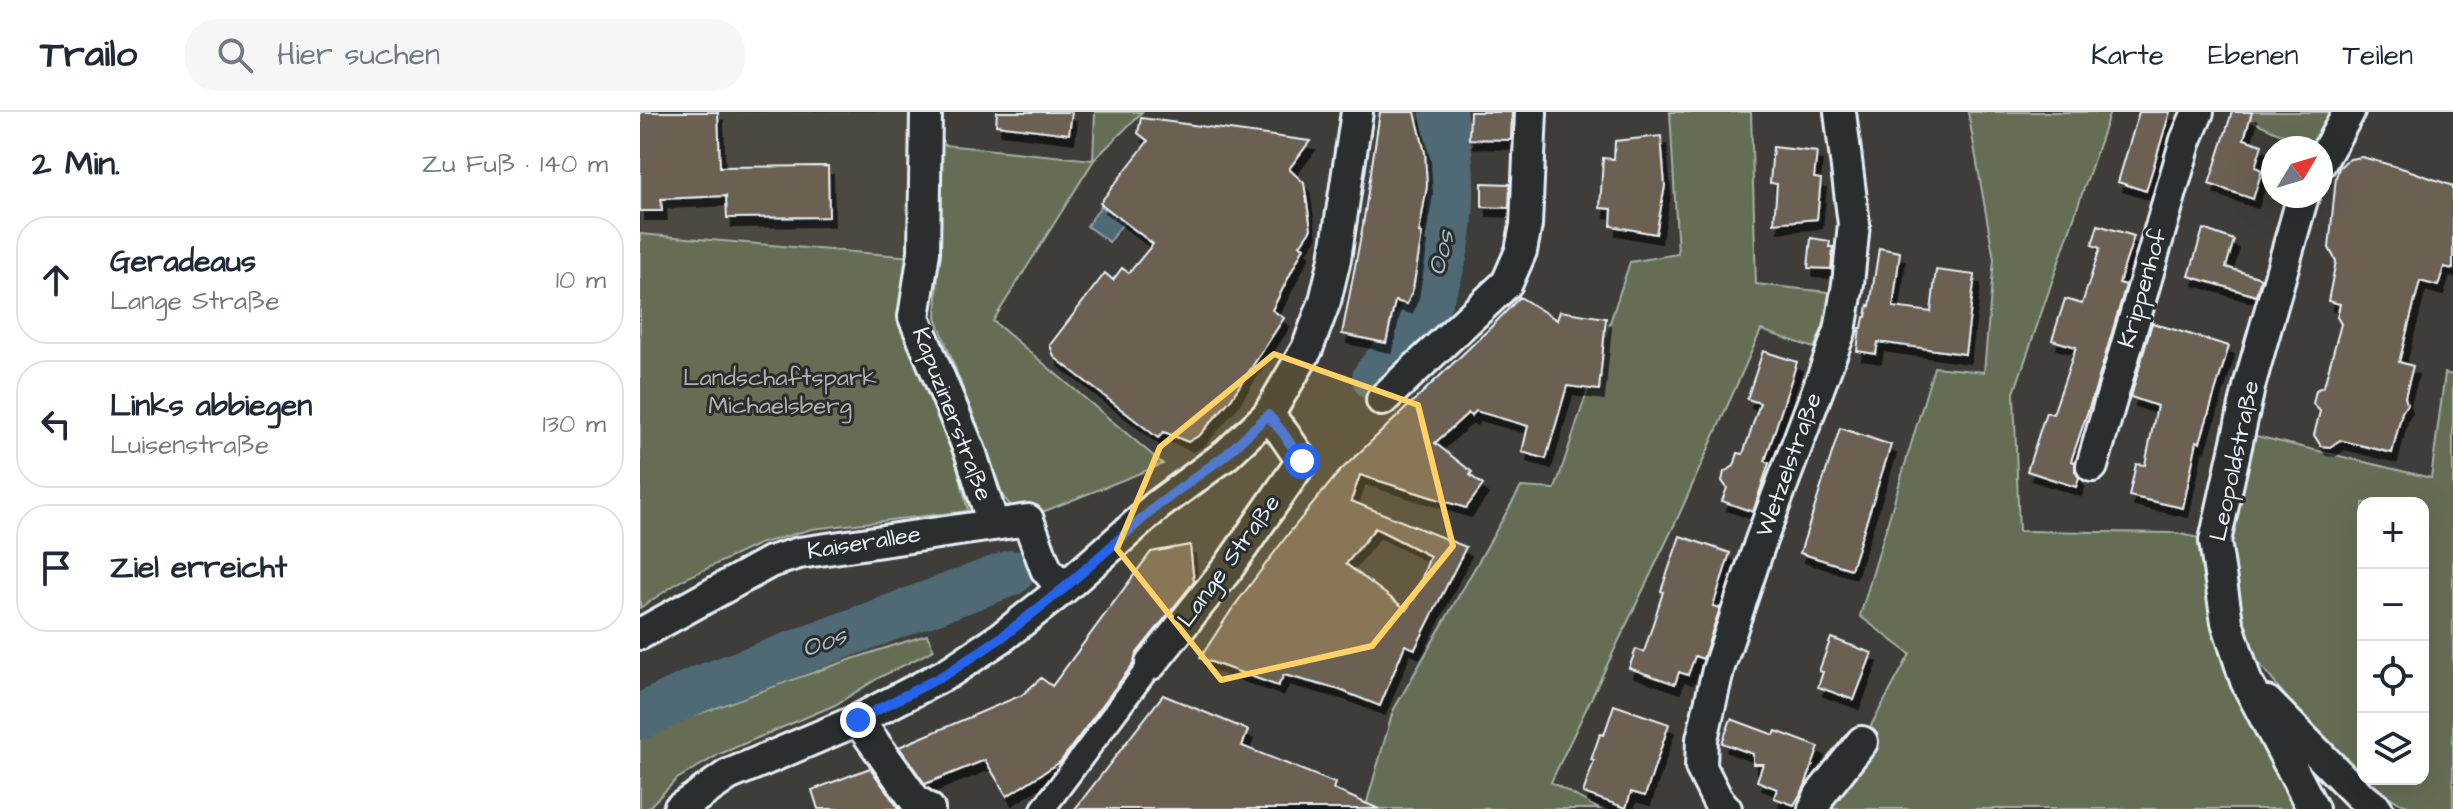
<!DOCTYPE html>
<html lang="de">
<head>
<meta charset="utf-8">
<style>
	body { margin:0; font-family:"Architects Daughter",sans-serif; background:#f6f6f7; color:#1f2937 }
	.controls { position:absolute; right:24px; bottom:24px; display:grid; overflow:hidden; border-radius:16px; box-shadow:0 8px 32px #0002 }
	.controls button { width:72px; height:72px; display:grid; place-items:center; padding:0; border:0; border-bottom:2px solid #e0e1e3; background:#fff; color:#1f2937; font:40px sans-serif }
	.compass { position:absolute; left:1621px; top:24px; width:72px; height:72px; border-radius:50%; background:#fff; box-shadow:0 8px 32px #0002; rotate:52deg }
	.stop { position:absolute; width:24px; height:24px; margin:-18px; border:6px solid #2563eb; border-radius:50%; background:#fff }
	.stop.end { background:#2563eb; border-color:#fff; box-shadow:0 2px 8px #0008 }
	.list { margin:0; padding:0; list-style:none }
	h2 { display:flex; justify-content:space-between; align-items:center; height:104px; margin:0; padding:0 32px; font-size:34px }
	h2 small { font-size:26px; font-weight:400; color:#747a83 }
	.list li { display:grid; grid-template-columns:52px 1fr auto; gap:24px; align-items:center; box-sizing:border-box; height:128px; margin:0 16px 16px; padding:0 16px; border:2px solid #e0e1e3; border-radius:32px }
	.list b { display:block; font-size:30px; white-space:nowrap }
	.list p { margin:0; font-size:26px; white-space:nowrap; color:#747a83 }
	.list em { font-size:26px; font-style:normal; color:#747a83 }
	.icon { flex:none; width:44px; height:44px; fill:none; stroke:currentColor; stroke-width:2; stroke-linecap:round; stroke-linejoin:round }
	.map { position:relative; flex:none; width:1813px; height:697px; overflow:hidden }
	header { display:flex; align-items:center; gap:48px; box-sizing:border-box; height:112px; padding:0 40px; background:#fff; border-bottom:2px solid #e0e1e3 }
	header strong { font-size:38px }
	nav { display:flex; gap:44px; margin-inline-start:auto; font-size:28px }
	.search { width:560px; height:72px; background:#f6f6f7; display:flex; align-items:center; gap:20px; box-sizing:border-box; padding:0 28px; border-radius:32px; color:#747a83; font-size:30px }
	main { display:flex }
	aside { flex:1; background:#fff }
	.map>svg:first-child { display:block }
</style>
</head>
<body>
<header>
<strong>Trailo</strong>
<div class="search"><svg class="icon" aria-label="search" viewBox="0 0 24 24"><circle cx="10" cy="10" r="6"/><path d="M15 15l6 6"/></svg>Hier suchen</div>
<nav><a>Karte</a><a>Ebenen</a><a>Teilen</a></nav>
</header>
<main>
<aside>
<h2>2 Min.<small>Zu Fuß · 140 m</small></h2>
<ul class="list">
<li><svg class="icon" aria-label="ahead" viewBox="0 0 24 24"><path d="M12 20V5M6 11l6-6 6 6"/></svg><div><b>Geradeaus</b><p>Lange Straße</p></div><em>10 m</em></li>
<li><svg class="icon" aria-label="left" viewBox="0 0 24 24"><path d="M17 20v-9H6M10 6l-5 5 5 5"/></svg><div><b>Links abbiegen</b><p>Luisenstraße</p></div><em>130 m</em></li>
<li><svg class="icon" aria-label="arrive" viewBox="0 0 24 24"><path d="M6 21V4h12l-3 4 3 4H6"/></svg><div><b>Ziel erreicht</b></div></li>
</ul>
</aside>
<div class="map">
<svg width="1813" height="697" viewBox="0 0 1813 697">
	<defs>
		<filter id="shadow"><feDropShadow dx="5" dy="9" stdDeviation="0" flood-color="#0009"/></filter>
	</defs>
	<rect width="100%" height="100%" fill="#3e3d39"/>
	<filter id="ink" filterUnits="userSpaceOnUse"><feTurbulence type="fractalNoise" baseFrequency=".0125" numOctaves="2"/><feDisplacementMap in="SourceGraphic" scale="16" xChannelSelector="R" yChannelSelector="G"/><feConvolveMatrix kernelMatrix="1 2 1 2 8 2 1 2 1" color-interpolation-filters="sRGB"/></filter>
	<g filter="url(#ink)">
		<!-- built -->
		<path fill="#4c4841" d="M0 0H295L273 143 0 121Z"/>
		<!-- green -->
		<path fill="#656e54" stroke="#a6b0a6" stroke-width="2" d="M455 0H502L454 48 353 209 523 352 405 399 372 395 364 386 296 205 299 142 295 32 453 48Z
			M1030 0H1111L1116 172 1197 181 1174 236 1121 218 1039 403 911 670 959 697H725L753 599 881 375 915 377 990 150 1038 142Z
			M1328 0H1470L1374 281 1379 419 1535 421 1575 429 1587 505 1591 433 1612 323 1791 366 1805 261 1813 263V697C1765 697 1763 697 1727 667H1783V391H1723V663L1657 599 1589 513 1673 697H1174L1222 630 1270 542 1220 504 1294 255 1344 260 1354 147Z
			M1592 0H1699L1673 36Z
			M0 122 273 145 268 220 315 343 328 399 172 417 119 432 42 468 0 496Z
			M287 523 294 538 240 565 195 593 80 642 37 667 7 697H0V627L15 618C105 585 195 551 287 523Z"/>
		<!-- water -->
		<path fill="#4f6a74" stroke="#8ca0a9" stroke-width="2" d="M461 94 484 110 469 130 447 114Z"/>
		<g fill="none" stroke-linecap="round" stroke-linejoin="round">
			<!-- river -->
			<path stroke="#4f6a74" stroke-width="46" d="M735 266C751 245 770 224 783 201 816 139 816 67 803 0
				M0 605 59 577 371 461"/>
		</g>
		<!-- building -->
		<path fill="#6c6153" stroke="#e8f1f8" stroke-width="2" fill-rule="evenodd" filter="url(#shadow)" d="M0 0H78L80 55 188 54 189 105 87 106 86 84 21 87 22 99H0Z
			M357 0H432L429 22 356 13Z
			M740 0H775L785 41 787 74 779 121 782 122 773 177 767 192 755 189 746 231 702 222 723 113Z
			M830 0H872L871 28 829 27Z
			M1499 0H1530L1506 79 1478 70Z
			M1592 0H1612L1604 27 1622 33 1615 55 1622 58 1613 87 1569 72Z
			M501 6 670 29 649 57 664 71 671 117 660 133 664 135 632 198 644 206 591 287 560 323 548 330 524 320 518 326 414 245 410 233 465 161 473 168 482 156 489 161 513 132 460 91 508 29 498 21Z
			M1021 24 1025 74 1016 122 971 114 972 97 960 96 963 46 974 47 975 29Z
			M1133 35 1177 40 1174 66 1181 67 1177 107 1134 111 1137 72 1130 71Z
			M1722 45 1768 58 1813 74V157L1804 155 1798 174 1780 169 1759 250 1773 254 1765 285 1767 292 1762 300 1752 341 1700 328 1690 335 1681 334 1674 323 1680 299 1673 292 1676 278 1684 274 1701 212 1697 205 1700 192 1688 189 1696 149 1689 136 1696 65 1699 56 1705 50 1710 47Z
			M842 71 870 72 869 96 842 95Z
			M1458 113 1494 124 1479 171 1486 173 1456 275 1431 349 1435 350V359L1439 366 1436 375 1387 359 1406 300 1413 302 1436 235 1412 228 1425 187 1442 192 1460 136 1452 133Z
			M1563 117 1594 128 1586 155 1621 166 1616 184 1549 164Z
			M1171 126 1190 129 1189 135H1193L1191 157 1168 156Z
			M1239 136 1260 140 1253 195 1291 200 1296 158 1335 163 1325 242 1238 230 1236 242 1217 239 1220 216H1222L1224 205H1226L1228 193 1230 194Z
			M880 185 917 208 920 199 966 206 959 278 927 274 906 347 882 340 888 314 836 299 831 304 828 301 795 331 832 360 830 363 843 373 826 396 720 363 711 389 826 435 775 537 765 533 740 594 700 578 644 563 638 574 560 546 592 497 649 421 699 360 847 219ZM735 416 790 444 774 487 772 486 767 498 706 452Z
			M1512 211 1589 234 1560 330 1557 329 1543 396 1489 384 1496 352 1505 353 1517 294 1491 285Z
			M1123 239 1157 250 1125 349 1129 351 1113 400 1082 389 1087 376 1082 369 1084 360 1094 354 1098 341 1103 342 1120 291 1107 287Z
			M1200 316 1251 333 1211 457 1160 441Z
			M1040 424 1090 441 1073 494 1080 496 1063 547 1055 544 1048 563 1039 560 1035 572 989 556 996 537 1004 540 1023 480 1021 479Z
			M550 433 554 470 497 541 493 552 420 650 367 684 345 648 285 672 259 635 382 583 401 566 412 574 511 440Z
			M1191 526 1232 541 1214 588 1178 575 1183 560 1179 559Z
			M523 583 608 618 602 634 695 671 693 677 739 697H435Z
			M974 593 1029 612 1005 684 991 680 986 696 943 681 954 649 951 648 960 622 964 623Z
			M1091 607 1134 623 1136 619 1179 635 1164 676 1154 693 1134 686 1137 677 1117 669 1123 652H1113V642L1082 631Z
			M230 656 259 697H178L172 678Z"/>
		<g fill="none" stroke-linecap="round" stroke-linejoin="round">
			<!-- pedestrian casing -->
			<g stroke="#e8f1f8" stroke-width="28">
				<path id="pedestrian" d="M403 697 511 552"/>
			</g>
			<!-- minor casing -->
			<g stroke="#e8f1f8" stroke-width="36">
				<path id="minor" d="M286 0 284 140 274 205 331 342 353 412
					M1681 50 1709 0
					M1663 84 1610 271 1575 429 1587 510 1606 569 1673 697
					M742 288 867 171 881 139 886 113 891 0
					M1452 354 1546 28 1558 0
					M0 522 130 450 159 441 388 408 406 457 423 477
					M511 552 588 456 662 349 643 321 628 303
					M1627 590 1719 683 1737 697
					M218 608 275 688 289 697
					M39 697 88 663 218 608 308 561 362 525 423 477 518 393 587 342 628 303 667 237 685 189 695 147 717 0
					M1086 697 1077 687 1061 655 1062 627 1078 558 1121 428 1200 219 1208 172 1214 112 1200 0
					M1174 697 1180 683 1222 630"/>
			</g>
			<!-- pedestrian -->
			<use href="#pedestrian" stroke="#2a2d2e" stroke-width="22"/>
			<!-- minor -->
			<use href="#minor" stroke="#2a2d2e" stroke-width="30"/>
		</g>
	</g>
	<g fill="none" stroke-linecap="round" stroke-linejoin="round" filter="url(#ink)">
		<!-- route -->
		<path stroke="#2563eb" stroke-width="10" d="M218 608 308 561 362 525 423 477 518 393 587 342 628 303 643 321 662 349"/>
	</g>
	<!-- marked area -->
	<path fill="#ffd166" fill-opacity="0.2" stroke="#ffd166" stroke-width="6" stroke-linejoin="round" d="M634 242 778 293 813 434 732 534 581 568 477 437 520 335Z"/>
	<g text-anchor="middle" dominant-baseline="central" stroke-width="6" stroke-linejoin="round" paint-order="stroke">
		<!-- street labels -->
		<g font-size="24" fill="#e8f1f8" stroke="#2a2d2e">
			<text transform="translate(1503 176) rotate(-74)">Krippenhof</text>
			<text transform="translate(312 302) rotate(69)">Kapuzinerstraße</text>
			<text transform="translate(1595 349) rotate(-78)">Leopoldstraße</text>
			<text transform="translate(1149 353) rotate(-70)">Wetzelstraße</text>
			<text transform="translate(224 431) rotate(-9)">Kaiserallee</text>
			<text transform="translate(589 449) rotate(-54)">Lange Straße</text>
		</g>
		<!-- park labels -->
		<g font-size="24" fill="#adb6ae" stroke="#2a2d2e">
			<text x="140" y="266">Landschaftspark<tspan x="140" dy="28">Michaelsberg</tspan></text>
		</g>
		<!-- water labels -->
		<g font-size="26" font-style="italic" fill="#abbbc3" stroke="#2a2d2e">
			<text transform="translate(801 141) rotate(-76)">Oos</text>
			<text transform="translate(184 530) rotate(-20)">Oos</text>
		</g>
	</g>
</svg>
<div class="controls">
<button>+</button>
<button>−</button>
<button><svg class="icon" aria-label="locate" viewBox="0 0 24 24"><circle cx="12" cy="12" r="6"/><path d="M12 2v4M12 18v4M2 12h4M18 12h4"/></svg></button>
<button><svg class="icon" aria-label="layers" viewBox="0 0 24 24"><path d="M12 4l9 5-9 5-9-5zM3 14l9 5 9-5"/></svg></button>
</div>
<svg class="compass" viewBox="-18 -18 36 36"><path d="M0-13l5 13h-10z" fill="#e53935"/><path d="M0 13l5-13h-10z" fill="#747a83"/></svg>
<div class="stop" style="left:662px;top:349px"></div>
<div class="stop end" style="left:218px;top:608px"></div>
</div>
</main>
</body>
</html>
